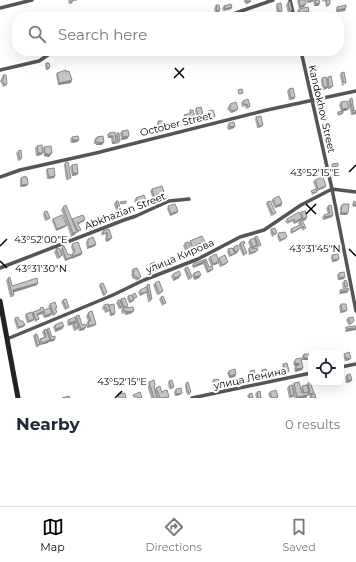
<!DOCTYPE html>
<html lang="en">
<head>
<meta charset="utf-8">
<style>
	body { margin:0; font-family:Montserrat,sans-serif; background:#f2f2f3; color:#1f2937 }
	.controls { position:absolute; right:12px; bottom:12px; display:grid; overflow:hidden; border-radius:8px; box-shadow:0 4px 16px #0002 }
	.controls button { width:36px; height:36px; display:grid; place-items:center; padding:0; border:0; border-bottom:1px solid #e0e1e3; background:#fff; color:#1f2937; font:20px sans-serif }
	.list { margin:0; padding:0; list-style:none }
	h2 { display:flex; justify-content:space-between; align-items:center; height:52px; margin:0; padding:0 16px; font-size:17px }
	h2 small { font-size:13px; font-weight:400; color:#747a83 }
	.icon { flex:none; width:22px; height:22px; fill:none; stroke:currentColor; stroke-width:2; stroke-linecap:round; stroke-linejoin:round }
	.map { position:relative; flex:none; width:356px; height:398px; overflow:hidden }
	.search { position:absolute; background:#fff; box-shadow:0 4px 16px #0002; left:12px; right:12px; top:12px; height:44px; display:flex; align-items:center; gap:10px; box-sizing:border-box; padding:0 14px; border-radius:16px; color:#747a83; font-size:15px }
	.sheet { height:108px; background:#fff }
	nav { display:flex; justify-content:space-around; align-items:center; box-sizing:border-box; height:56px; border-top:1px solid #e0e1e3; background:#fff; font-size:11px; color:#747a83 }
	nav a { display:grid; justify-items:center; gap:2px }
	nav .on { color:#000 }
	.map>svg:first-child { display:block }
</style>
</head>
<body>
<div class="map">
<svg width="356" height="398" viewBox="0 0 356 398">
	<rect width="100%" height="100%" fill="#fff"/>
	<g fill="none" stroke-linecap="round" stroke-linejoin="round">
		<!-- street -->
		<path stroke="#555" stroke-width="3.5" d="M290 0 294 17
			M0 8 32 0
			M220 17 233 14 273 0
			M301 51 332 189 356 311
			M0 70 39 61 51 53 61 51
			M0 177 20 170 96 153 267 110 356 91
			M0 268 124 220 136 216 169 201 189 199
			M7 339 113 295 144 280 198 259 240 237 264 230 301 205 332 189 356 192
			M341 367 356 364
			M192 398 311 373"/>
		<!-- secondary -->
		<path stroke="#222" stroke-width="5" d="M0 301 18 398"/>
	</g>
	<!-- wall -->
	<path fill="#a9a9a9" d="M68 0H78L73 1 72 3 69 4Z
		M244 0H250L251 1 249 3 246 4 244 2Z
		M298 0H305L304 7 299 8 297 1Z
		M306 0H319L320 3 318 6H314L313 1 312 2 307 3Z
		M322 0H330L329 6 326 7 325 1 323 2Z
		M288 2 292 10 291 12 288 13 286 5Z
		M277 4 281 13 277 14 276 6Z
		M216 5 219 12 215 13 214 8Z
		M224 6 232 7 231 9 223 11 222 8Z
		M337 7 345 11 336 12V9Z
		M299 9 308 13 298 15 297 11Z
		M46 63 49 69 46 70 45 65Z
		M66 72 71 83 58 85 56 75 57 73Z
		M341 73 344 85 342 86 340 75Z
		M3 75 7 84 6 86 3 87 0 81Z
		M312 76 316 88 320 89 318 91 313 92 310 79Z
		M328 77 331 88 328 89V87L326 89 322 90 321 80 322 78 326 79Z
		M289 89 295 97 294 99 289 100 287 91Z
		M350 99 354 111 356 110V114L351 115 348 101Z
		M243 101 250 106 249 108 246 109 245 106 242 107 241 103Z
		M341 102 348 110 343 111V114L338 116 337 113 338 112 341 111 339 105Z
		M230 104 236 111 231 113 227 109Z
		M196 108 203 114 202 116 197 117 195 111Z
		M190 110 196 122 195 124 186 126 183 118 184 115 189 114V113Z
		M208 111 213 119 208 120 206 114Z
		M256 117 263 125 261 127 257 128 255 119Z
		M158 121 165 129 163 132 159 133 157 124Z
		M229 123 234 128 228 130 227 126Z
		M122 131 129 136 127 139 121 140 120 133Z
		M109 133 116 135 117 133 120 141 119 143 116 144V142L115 144H112L111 138H108L107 135Z
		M72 137 79 140 77 142 71 143 70 139Z
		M97 137 104 142 102 145H96V144H94V141Z
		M37 146 43 153 41 155 36 156 35 148Z
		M44 147 52 153 49 157 44 156 43 149Z
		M18 151 21 160 18 161 16 153Z
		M65 163 69 180H66L64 165Z
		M72 165 78 173 77 175 72 176 70 167Z
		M47 169 55 176 54 178 47 179 46 171Z
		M25 177 27 186 20 187V180L21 178Z
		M315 180 326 186 324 188 317 191V192L316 193 312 195 311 192V191L316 189 313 182Z
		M152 189 164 192 162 194 157 196 158 199 156 201 154 202 150 191Z
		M144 195 146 207 143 208 142 205 136 206 134 200 136 198Z
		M273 199 282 203 281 206 275 208 271 201Z
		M116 201 122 213 120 215 118 216 114 204Z
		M267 202 274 215 271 216 266 204Z
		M343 204 347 215H340V207Z
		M168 206 178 211 177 213 170 216 167 209Z
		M328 206 333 215 332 217 323 220 322 217 324 215 328 214 326 208Z
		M63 207 72 220V219H85L84 221 78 224 79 232 76 233 74 235 71 237 67 225 65 227 56 231 52 221 53 219 65 220 61 210Z
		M44 212 50 218 48 220 45 221 43 215Z
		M301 212 306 220 302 221 304 230 303 231 301 228 291 234 290 231 291 229 299 225 298 223 301 220 294 224 292 221 287 224 285 221 287 219 300 214Z
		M109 229 110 240 106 242 105 239 106 236 105 234 102 236 101 233 103 231Z
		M271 229 277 233 275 235 272 237 270 232Z
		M280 232 285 239 279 242 277 236Z
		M202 236 205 249 201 251 199 246 196 247 197 253 194 254 189 243 190 241Z
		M255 237 259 247 257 248 256 246V247L252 249 256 252 249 255 248 250 249 248 250 247 248 242 250 240 254 238Z
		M88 239 96 244 95 246 87 249 86 242Z
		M185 243 190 255 188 256 183 246Z
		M240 243H245L243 245 245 255 243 256 238 245Z
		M72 244 82 253 81 255 71 259V258L70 259 65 261 60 250 62 247 68 255H71L73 253 71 247Z
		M234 247 239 250 237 253 229 257 227 252 228 249 233 248Z
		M56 249 62 255 60 258 57 259 54 252Z
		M332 255 337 261 332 262 331 257Z
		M210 257 218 259 219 258 226 264 220 267 218 263 217 264 211 266 208 259Z
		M206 259 211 271 207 273 203 264 193 268 192 266 193 264Z
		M150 264 157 271 151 273 148 266Z
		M185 268 191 279 188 280 184 270Z
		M133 269 140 279 136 281 135 279H133L131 275 132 273 131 271Z
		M194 273 201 275 199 278 194 280 192 275Z
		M339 273 344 279 338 280 337 275Z
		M173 274 179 278 173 281 171 276Z
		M8 278 12 286 38 283 37 285 14 292 13 297H10L6 280Z
		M344 281 348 286 346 288 343 289 342 283Z
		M155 283 161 293 157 295 153 285Z
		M100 284 106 295 103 296 99 286Z
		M147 285 152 299 150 302H148L146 292 140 296 138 293 140 290 146 288Z
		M128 296 136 298 134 299V300L132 302 129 303 127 298Z
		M161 297 164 305 162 306 159 299Z
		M121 299 126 308 132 313 125 315V313L122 314 121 310 122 309 121 308V309H119L116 303 118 300H120Z
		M63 300 69 307 67 309 65 310 61 302Z
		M50 304 56 310 55 315 52 316 51 314 50 316 44 318 42 314 37 315 39 319 37 321 35 322 34 319 33 321 27 323 25 316 26 314 32 313 33 312 39 310 40 308 44 310 49 308 48 306Z
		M341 304 347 310 345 312 340 313 339 306Z
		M104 305 109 306V305L115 313 114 315 110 316 109 311 108 312 105 313 104 310H103L102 308Z
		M89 312 96 324 94 326 87 328 86 324 88 321 86 316Z
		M76 316 84 330 79 331 78 328 77 330 74 331 72 325 73 324 68 326 67 322 68 320 75 318Z
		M15 318 25 325 23 327 17 329 14 320Z
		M348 318 352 323 349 326 346 320Z
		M55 325 64 326 62 329 55 332 53 327Z
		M46 329H47L52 337 55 339 54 341 49 342 48 343 40 345 38 347H36L33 336 35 334 39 341 40 339 44 337 42 332 44 330Z
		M304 354 308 360H302V356Z
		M344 354 351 358 349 360 345 361 343 356Z
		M296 359 303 368 302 370 295 372 294 368 296 366H294L293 363Z
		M283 364 288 373 284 374 282 367Z
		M262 370 266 377H262L261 372Z
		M229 371 236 374 235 377 229 378 227 373Z
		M250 371 254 380 250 381 249 373Z
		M347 375 350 382 346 383 345 377Z
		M213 380 218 387 214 389 212 383Z
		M169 381 174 387 172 389H169L168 383Z
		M149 382 154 387 155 389 156 388 162 392 163 391 169 397 168 398H157L156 395 157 398H151L147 385Z
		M186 383 190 395H187V393H186L185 385Z
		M294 383 302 393 301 388 302 386 306 385 308 383 314 393V394L316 398H309L310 396H309L308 395 306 398H294V396L293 397 289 398 287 388 289 386 292 385Z
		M176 389 180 395 175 396 174 392Z
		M257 392 261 398H256L255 394Z
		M270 392 278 397 277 398H270L268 394Z
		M249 394 253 398H248L247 396Z"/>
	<!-- shaded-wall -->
	<path fill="#898989" d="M73 0H78L73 1 72 3 69 4Z
		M314 0 312 2 307 3 309 1Z
		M251 1 249 3 246 4 247 2Z
		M320 3 318 6H314L316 4Z
		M306 4 304 7 299 8 300 6Z
		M232 7 231 9 223 11 225 9Z
		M346 8 345 11 336 12 338 10Z
		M220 10 219 12 215 13 217 11Z
		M282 11 281 13 277 14 279 12Z
		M309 11 308 13 298 15 300 13Z
		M50 67 49 69 46 70 47 68Z
		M72 80 71 83 58 85 59 83Z
		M333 86 331 88 328 89 329 87Z
		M324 87H328L326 89 322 90Z
		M320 89 318 91 313 92 314 90Z
		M295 97 294 99 289 100 291 98Z
		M349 108 348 110 341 112 342 109Z
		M238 109 236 111 231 113 232 111Z
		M356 112V114L351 115 353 113Z
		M203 114 202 116 197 117 198 115Z
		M215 116 213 119 208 120 209 118Z
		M196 122 195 124 186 126 187 124Z
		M263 125 261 127 257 128 259 126Z
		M235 126 234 128 228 130 230 127Z
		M165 129 163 132 159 133 160 130Z
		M109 136H113L111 138H108Z
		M129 136 127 139 121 140 123 137Z
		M73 140H79L77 142 71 143Z
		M104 142 102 145H96L98 143Z
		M113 142H116L115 144H112Z
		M38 153H43L41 155 36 156Z
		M45 153H52L49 157 44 156Z
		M338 166 337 168 331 169 332 167Z
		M73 173H78L77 175 72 176Z
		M55 176 54 178 47 179 49 177Z
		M28 184 27 186 20 187 22 185Z
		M326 186 324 188 316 191 318 189Z
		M164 192 162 194 155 197 156 195Z
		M143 202 142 205 136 206 138 204Z
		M282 203 281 206 275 208 276 206Z
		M353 204 356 205V207L352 206Z
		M178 211 177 213 170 216 171 214Z
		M341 213H348L347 215H340Z
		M333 215 332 217 323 220 325 217Z
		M307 217 306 220 301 221 303 219Z
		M302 218 301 220 294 224 295 222Z
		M85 219 84 221 77 225V222Z
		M294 219 292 221 287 224 289 222Z
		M67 225 65 227 56 231 57 229Z
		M303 226 301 228 291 234 293 232Z
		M77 232 74 235 71 237 73 233Z
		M287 237 285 239 279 242 281 240Z
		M112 238 110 240 106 242 107 239Z
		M96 244 95 246 87 249 88 247Z
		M257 245 256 247 251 249 253 247Z
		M239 250 237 253 229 257 231 255Z
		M258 250 256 252 249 255 251 253Z
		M82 253 81 255 71 259 73 256Z
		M72 257 70 259 65 261 66 259Z
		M339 259 337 261 332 262 333 260Z
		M205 261 203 264 193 268 194 266Z
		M219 261 217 264 211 266 213 264Z
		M228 262 226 264 220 267 222 265Z
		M158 269 157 271 151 273 153 271Z
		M213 269 211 271 207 273 208 271Z
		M181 275 179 278 173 281 175 278Z
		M201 275 199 278 194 280 195 277Z
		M345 277 344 279 338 280 339 278Z
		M38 283 37 285 12 293 13 290Z
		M349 290 347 293 339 294 340 292Z
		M148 291 146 293 140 296 141 294Z
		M163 291 161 293 157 295 159 293Z
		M134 300 132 302 129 303 130 301Z
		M347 310 345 312 340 313 342 311Z
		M44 311 42 314 35 316 37 314Z
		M134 311 132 313 125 315 126 312Z
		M52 313 50 316 44 318 45 316Z
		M115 313 114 315 110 316 111 314Z
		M34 319 33 321 27 323 29 321Z
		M76 321 75 323 68 326 70 323Z
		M96 324 94 326 87 328 89 326Z
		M25 325 23 327 17 329 19 327Z
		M64 326 62 329 55 332 56 329Z
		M86 327 84 330 79 331 81 329Z
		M356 328V330L345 332 346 329Z
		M55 339 54 341 49 342 51 340Z
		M50 340 48 343 40 345 42 343Z
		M304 358H310L308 360H302Z
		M351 358 349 360 345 361 347 359Z
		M299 363 298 366H294L295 364Z
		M303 368 302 370 295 372 296 369Z
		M289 371 288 373 284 374 286 372Z
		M236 374 235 377 229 378 230 376Z
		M267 374 266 377H262L263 375Z
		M256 378 254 380 250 381 252 379Z
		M348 380H352L350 382 346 383Z
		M220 385 218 387 214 389 215 387Z
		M182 393 180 395 175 396 176 394Z
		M294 395 293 397 289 398 291 396Z
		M308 395 306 398H296L297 397Z"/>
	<!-- building -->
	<path fill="#c4c4c4" stroke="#898989" d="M246 0H250L251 1 247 2Z
		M299 0H305L306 4 300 6Z
		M315 0H319L320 3 316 4Z
		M326 0H330V4L327 5Z
		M288 2H290L292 10 290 11Z
		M281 3 282 11 279 12 277 4Z
		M231 4 232 7 225 9 224 6Z
		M216 5H219L220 10 217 11Z
		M346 5V8L338 10 337 7Z
		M308 7 309 11 300 13 299 9Z
		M254 14 255 17H248V15Z
		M46 63H49L50 67 47 68Z
		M66 70V72L69 71 72 80 59 83 57 73Z
		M344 72 346 83H344L341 73Z
		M3 75H6L7 84 4 85 2 79 4 78Z
		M312 76H314L316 88 320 87V89L314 90Z
		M331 76 333 86 329 87 328 77Z
		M326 77 328 87H324L322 78Z
		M293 88 295 97 291 98 289 89Z
		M242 89 243 93 239 94 238 90Z
		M352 98 354 111 356 110V112L353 113 350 99Z
		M248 99 250 106 248 107 247 104 244 105 243 101Z
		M347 101 349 108 342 109 341 102Z
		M236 102 238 109 232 111 229 107 231 106 230 104Z
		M201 107 203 114 198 115 196 108Z
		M190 110H193L196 122 187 124 184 115 191 113Z
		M213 110 215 116 209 118 208 111Z
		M343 111V113L339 114 338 112Z
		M261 116 263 125 259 126 256 117Z
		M158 121H163L165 129 160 130Z
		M234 122 235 126 230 127 229 123Z
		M128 130 129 136 123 137 122 131Z
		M115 132 116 142H113V136H109V133Z
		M117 133H119L120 141H118Z
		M78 136 79 140H73L72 137Z
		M103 136 104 142 98 143V142H96L95 139H97V137Z
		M42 145 43 153H38L37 146Z
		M51 146 52 153H50V155L45 153 44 147Z
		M21 150 22 158 20 159 18 151Z
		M68 162 71 178H68L65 163Z
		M338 163V166L332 167V164Z
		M77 164 78 173H73L72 165Z
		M54 168 55 176 49 177 47 169Z
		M25 176V177H27L28 184 22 185 21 178Z
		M323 177 326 186 318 189 315 180Z
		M162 186 164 192 156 195 158 199 155 200 152 189Z
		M316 189 317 192 313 193 311 191Z
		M144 195 148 205 144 206 143 202 138 204 136 198Z
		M279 196 282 203 276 206 273 199Z
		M116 201H118L122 213 119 214Z
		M126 201V203L121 204 120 202Z
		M270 201 276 213 273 214 267 202Z
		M354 201 356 202V205L353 204Z
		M175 204 178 211 171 214 168 206Z
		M343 204H349L348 213H341L342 205H343Z
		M66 205 77 232 73 233 63 207Z
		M331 205 333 215 325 217 324 215 330 213 328 206Z
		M47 211 50 218 47 219 44 212Z
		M305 211 307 217 303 219 301 212Z
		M299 212 302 218 295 222 294 219 289 222 287 219Z
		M62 215 67 225 57 229 53 219Z
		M83 215 85 219 79 223 77 222 81 230 78 231 72 219Z
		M302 220 306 228 304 229 303 226 293 232 291 229 302 224 300 221Z
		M275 228 277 233 274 234 271 229Z
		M109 229 112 238 107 239 106 236H108L107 232 104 234 103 231Z
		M280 232 281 233 285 232 287 237 281 240 278 234Z
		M202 236 207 246 203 248 200 243 196 245 198 250 195 252 190 241Z
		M257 236 261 245 259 246 255 237Z
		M93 237 96 244 88 247V239Z
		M254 238 257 245 253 247 250 240Z
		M244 241 245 243 243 244 247 253 244 254 240 243Z
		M78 242 82 253 73 256 72 254 75 252 72 244Z
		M188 242 192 253 190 254 185 243Z
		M237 245 239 250 235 252 234 247Z
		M64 246 68 255 70 254 72 257 66 259 62 247Z
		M251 247 252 249 257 248 258 250 251 253 249 248Z
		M59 248 62 255 59 257 56 249Z
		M232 248 235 253 231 255 228 249Z
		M216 254 219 261 213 264 210 257Z
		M338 254 339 259 333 260 332 255Z
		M225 255 228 262 222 265 219 258Z
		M206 259 209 267 212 266 213 269 208 271 205 261 194 266 193 264Z
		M155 262 158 269 153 271 150 264Z
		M188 267 192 277 190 278 185 268Z
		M137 268 141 277 138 279 137 277H135L133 273 134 271 133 269Z
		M179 271 181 275 175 278 173 274Z
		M199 271 201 275 195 277 194 273Z
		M344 272 345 277 339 278V273Z
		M10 277 12 286 37 278 38 283 13 290 14 295H12L8 278Z
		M346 280 348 286 345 287 344 281Z
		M159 281 163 291 159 293 155 283Z
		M103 283 107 292 104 294 100 284Z
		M149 284 152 299H150L147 285Z
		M146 287 148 291 141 294 140 290Z
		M348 288 349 290 340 292V290Z
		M135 293 137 297 134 298 132 295Z
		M132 295 134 300 130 301 128 296Z
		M163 296 166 303 164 304 161 297Z
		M125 298 128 306 124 307 121 299Z
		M66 299 69 307 66 308 63 300Z
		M118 300H120L122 306 120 307Z
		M55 302 57 308H55L57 312 54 314 50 304Z
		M108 304 110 310 107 311 106 307 104 308V305Z
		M114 304 115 313 111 314 109 305Z
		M341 304H346L347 310 342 311Z
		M43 307 44 310 50 308 52 313 45 316 44 311 37 314 39 319 36 320 33 312 41 309 40 308Z
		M133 307 134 311 126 312V311H124L123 308Z
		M92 311 96 324 89 326 88 321H91L88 314 89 312Z
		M32 312 34 319 29 321 26 314Z
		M79 315 82 325 85 324 86 327 81 329 76 316Z
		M18 317 20 321H23L25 325 19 327 15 318Z
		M75 317 76 321 70 323 68 320Z
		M353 317 354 321 351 324 348 318Z
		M62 322 64 326 56 329 55 325Z
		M77 322 78 328H75L74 323Z
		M356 326V328L346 329V327Z
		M49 328 52 337 55 336V339L51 340 47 329Z
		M46 329 50 340 42 343 40 339 46 337 44 330Z
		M35 334H37L40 344 37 345Z
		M349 352 351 358 347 359 344 354Z
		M304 354H309L310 358H304Z
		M301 358 303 368 296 369V366L299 365V363L295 364V360L296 359Z
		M287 363 289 371 286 372 283 364Z
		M235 369 236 374 230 376 229 371Z
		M266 369 267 374 263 375 262 370Z
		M254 370 256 378 252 379 250 371Z
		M350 374 352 380H348L347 375Z
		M218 379 220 385 215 387 213 380Z
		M154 380 155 385 154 386 157 398H154L149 382Z
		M172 380 174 387H171L169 381Z
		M188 382 191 392 189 393 188 390 187 391 186 383Z
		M299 382 302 393 308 392V395L297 397 294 383Z
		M310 382 314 393 310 394 308 383Z
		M292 385 294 395 291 396 289 386Z
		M307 385 309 392 304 393 302 386Z
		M160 386 162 393 163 391 167 390 169 397 160 398 156 388Z
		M181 388 182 393 176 394V389Z
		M276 390 278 397 272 398 270 392Z
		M260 391 261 398H258L257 392Z
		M140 392 142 398H138V397H134L133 395Z
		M125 393 126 398H119L118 394Z
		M252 393 253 398H250L249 394Z
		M311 394H315L316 398H312Z
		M69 396 70 398H62Z"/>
	<!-- ticks -->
	<path fill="none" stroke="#000" stroke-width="1.5" d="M175 68 184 78M174 78 184 68M349 172 356 165M306 204 316 214M306 214 316 204M0 246 7 239M349 249 356 256M0 261 7 268M115 398 122 391"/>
	<g text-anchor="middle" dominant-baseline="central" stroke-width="4" stroke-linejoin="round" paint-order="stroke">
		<!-- street labels -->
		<g font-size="10" fill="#000" stroke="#fff">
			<text transform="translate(322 109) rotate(77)">Kandokhov Street</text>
			<text transform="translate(176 124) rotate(-14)">October Street</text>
			<text transform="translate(125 211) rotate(-21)">Abkhazian Street</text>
			<text transform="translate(180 256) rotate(-23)">улица Кирова</text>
			<text transform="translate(250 378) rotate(-12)">улица Ленина</text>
		</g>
	</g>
	<g font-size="10" text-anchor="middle" fill="#000" stroke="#fff" stroke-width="4" stroke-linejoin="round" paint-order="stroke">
		<text x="315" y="176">43°52'15"E</text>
		<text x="41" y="243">43°52'00"E</text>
		<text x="315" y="252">43°31'45"N</text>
		<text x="41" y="272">43°31'30"N</text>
		<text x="122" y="385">43°52'15"E</text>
	</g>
</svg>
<div class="controls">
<button><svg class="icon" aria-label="locate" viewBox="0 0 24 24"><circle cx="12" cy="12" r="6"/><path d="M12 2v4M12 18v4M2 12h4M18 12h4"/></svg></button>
</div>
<div class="search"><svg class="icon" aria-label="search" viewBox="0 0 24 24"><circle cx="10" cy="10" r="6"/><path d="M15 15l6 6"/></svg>Search here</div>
</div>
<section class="sheet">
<h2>Nearby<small>0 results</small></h2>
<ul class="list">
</ul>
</section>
<nav>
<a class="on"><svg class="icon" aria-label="map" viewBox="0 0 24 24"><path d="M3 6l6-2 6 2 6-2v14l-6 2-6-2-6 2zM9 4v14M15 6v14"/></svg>Map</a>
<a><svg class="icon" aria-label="directions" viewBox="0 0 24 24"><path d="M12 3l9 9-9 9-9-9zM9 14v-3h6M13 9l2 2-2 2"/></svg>Directions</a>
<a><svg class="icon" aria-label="saved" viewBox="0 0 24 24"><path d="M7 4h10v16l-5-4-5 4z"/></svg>Saved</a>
</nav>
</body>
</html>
